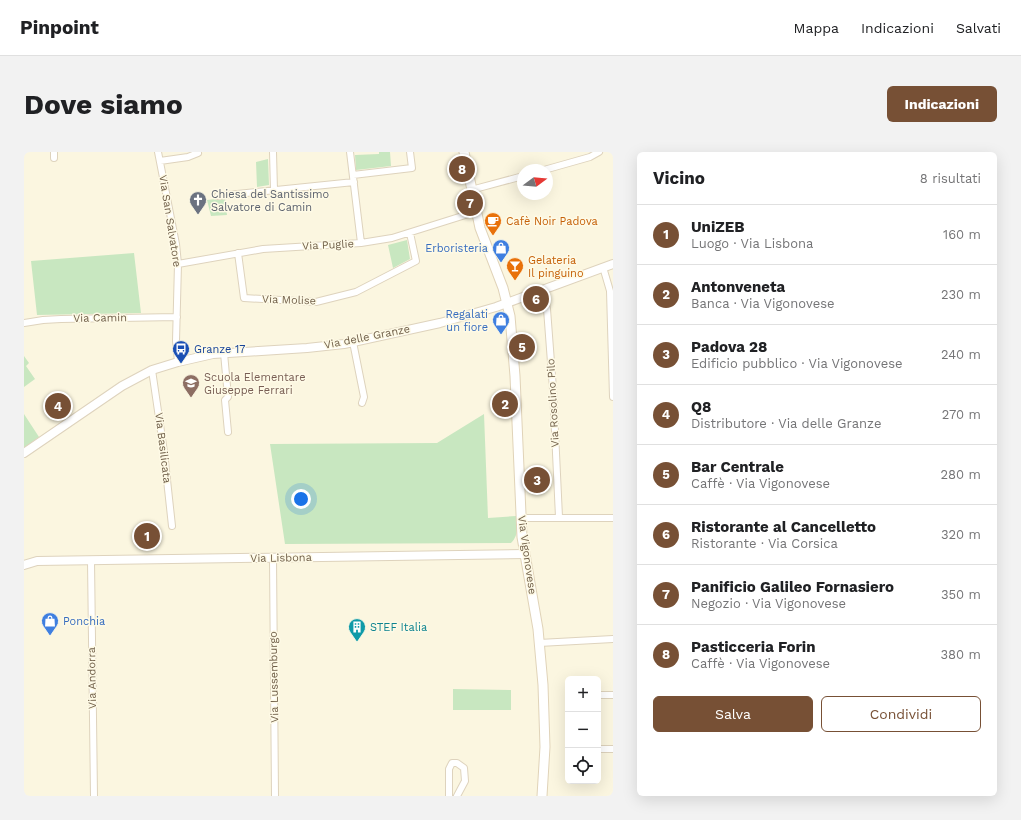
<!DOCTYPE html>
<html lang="it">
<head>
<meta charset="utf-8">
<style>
	body { margin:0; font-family:"Work Sans",sans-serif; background:#f2f2f2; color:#202124 }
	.controls { position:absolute; right:12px; bottom:12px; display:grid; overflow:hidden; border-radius:6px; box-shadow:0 4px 16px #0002 }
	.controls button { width:36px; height:36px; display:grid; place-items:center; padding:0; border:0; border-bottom:1px solid #e0e0e0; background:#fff; color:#202124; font:20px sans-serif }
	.compass { position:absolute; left:493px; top:12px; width:36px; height:36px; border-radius:50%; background:#fff; box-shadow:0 4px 16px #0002; rotate:74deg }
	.you { position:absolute; left:277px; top:347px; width:14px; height:14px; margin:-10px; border:3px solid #fff; border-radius:50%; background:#1a73e8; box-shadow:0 0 0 6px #1a73e833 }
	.badge { display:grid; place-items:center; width:26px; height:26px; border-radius:50%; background:#775035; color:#fff; font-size:13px; font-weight:700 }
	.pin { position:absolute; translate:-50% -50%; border:2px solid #fff; box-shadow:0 1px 4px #0006 }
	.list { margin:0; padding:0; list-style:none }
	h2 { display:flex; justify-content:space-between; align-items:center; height:52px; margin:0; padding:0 16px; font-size:17px }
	h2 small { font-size:13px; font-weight:400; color:#757577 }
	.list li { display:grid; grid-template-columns:26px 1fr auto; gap:12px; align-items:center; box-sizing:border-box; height:60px; padding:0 16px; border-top:1px solid #e0e0e0 }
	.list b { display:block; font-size:15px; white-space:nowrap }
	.list p { margin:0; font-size:13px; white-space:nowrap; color:#757577 }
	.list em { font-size:13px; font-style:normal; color:#757577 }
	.actions { display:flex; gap:8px; padding:12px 16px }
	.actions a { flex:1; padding:9px 0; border:1px solid #775035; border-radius:6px; text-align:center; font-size:14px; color:#775035 }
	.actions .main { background:#775035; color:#fff }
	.icon { flex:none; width:22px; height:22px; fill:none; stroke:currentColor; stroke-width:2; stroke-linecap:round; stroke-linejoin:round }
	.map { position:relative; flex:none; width:589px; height:644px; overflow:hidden; border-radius:6px }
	header { display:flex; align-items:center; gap:24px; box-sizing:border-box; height:56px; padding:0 20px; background:#fff; border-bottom:1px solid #e0e0e0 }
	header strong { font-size:19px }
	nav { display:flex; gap:22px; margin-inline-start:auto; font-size:14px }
	.intro { display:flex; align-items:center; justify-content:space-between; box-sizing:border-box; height:96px; padding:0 24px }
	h1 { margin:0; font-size:28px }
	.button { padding:10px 18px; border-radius:6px; background:#775035; color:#fff; font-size:14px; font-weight:700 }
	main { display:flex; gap:24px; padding:0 24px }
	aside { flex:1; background:#fff; border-radius:6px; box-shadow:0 4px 16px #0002 }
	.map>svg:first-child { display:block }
</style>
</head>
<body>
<header>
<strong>Pinpoint</strong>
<nav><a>Mappa</a><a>Indicazioni</a><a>Salvati</a></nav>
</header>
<div class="intro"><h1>Dove siamo</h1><a class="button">Indicazioni</a></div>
<main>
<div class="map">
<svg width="589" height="644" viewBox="0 0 589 644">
	<rect width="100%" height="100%" fill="#fbf6e0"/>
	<!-- green -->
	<path fill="#c8e7c0" d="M355 0H366L367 14 332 18 331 3 355 2Z
		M244 7 245 33 233 35 232 10Z
		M201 46 203 63 187 64 183 48Z
		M383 88 386 107 369 116 364 93Z
		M110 101 117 161 13 163 7 109Z
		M0 204 5 211 2 214 11 227 0 235Z
		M0 262 15 285 0 296Z
		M460 262 464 366 492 364C493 374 495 383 487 391L261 392 246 292 413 291Z
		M429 537 487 538V558H429Z"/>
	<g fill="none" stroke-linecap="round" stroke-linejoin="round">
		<!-- minor casing -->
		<g stroke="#ded3bd" stroke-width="8">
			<path id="minor" d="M30 0V6
				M134 0 152 92 154 112 152 189 154 210
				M249 0 250 38
				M326 0 337 91
				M136 9 164 5 174 1
				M520 18 566 5 575 0
				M329 23 388 16 386 0
				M447 38 499 24
				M194 44 330 30
				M214 101 220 146 292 150 332 140 392 109 386 81
				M154 112 239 97 337 91 368 86 451 60
				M579 115 586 139 589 245
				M519 138 523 157 529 237 535 365
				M0 171 19 168 37 167 153 165
				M329 190 340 245 338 251
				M200 201 204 245 201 248 204 280
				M128 218 140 300 148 374
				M497 366H589
				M249 406 251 644
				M67 409 70 644
				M515 491 589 487
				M574 543H589
				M574 597H589
				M425 644V617L428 611H433L440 616 441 629 433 644"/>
		</g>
		<!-- tertiary casing -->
		<g stroke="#ded3bd" stroke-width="10">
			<path id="tertiary" d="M0 301 98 234 128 218 154 210 189 202 283 196 320 192 416 171 472 155 589 112
				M0 413 13 409 501 402"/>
		</g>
		<!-- secondary casing -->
		<g stroke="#e0d3b8" stroke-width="11">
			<path id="secondary" d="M440 0 456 76 479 136 486 164 491 224 498 385 514 477 519 533 521 595 518 644"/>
		</g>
		<!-- minor -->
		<use href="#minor" stroke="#fff" stroke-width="6"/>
		<!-- tertiary -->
		<use href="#tertiary" stroke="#fff" stroke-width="8"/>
		<!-- secondary -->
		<use href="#secondary" stroke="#fff" stroke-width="9"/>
	</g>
	<!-- icons -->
	<defs>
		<g id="church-pin" transform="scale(0.9)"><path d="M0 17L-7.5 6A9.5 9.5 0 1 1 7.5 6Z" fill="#6b7280" stroke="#fefae6"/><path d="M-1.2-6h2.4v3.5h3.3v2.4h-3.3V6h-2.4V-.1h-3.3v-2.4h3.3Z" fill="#fff"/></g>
		<g id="cafe-pin" transform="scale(0.9)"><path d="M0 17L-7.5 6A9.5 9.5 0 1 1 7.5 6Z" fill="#e8710a" stroke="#fefae6"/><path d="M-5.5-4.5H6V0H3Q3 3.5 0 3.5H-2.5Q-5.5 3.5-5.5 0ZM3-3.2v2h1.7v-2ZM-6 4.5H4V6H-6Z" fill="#fff"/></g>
		<g id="shop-pin" transform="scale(0.9)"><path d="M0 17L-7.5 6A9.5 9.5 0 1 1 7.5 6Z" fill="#3f7fe0" stroke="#fefae6"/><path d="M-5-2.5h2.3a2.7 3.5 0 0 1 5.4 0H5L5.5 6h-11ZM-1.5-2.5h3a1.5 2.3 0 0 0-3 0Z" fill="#fff"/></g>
		<g id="bar-pin" transform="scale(0.9)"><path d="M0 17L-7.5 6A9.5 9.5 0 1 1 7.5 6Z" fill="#e8710a" stroke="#fefae6"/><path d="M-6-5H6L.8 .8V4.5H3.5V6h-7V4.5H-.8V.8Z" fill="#fff"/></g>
		<g id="bus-pin" transform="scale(0.9)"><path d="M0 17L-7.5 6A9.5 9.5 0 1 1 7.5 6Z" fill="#1a4fb4" stroke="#fefae6"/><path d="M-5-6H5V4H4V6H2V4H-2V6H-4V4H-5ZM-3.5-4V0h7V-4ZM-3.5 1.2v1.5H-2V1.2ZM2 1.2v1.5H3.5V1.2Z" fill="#fff"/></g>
		<g id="school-pin" transform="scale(0.9)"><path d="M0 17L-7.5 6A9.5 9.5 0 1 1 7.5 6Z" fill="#8d6e63" stroke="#fefae6"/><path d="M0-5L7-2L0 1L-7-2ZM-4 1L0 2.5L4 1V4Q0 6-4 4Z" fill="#fff"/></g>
		<g id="building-pin" transform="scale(0.9)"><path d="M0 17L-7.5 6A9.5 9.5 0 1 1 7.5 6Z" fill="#0f9aa8" stroke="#fefae6"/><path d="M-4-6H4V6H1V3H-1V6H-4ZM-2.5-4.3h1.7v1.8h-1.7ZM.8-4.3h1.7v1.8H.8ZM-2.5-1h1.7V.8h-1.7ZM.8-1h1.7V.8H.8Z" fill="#fff"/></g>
	</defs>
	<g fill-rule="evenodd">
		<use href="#church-pin" x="174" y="48"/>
		<use href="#cafe-pin" x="469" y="69"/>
		<use href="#shop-pin" x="477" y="96"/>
		<use href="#bar-pin" x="491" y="114"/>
		<use href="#shop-pin" x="477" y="168"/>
		<use href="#bus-pin" x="157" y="197"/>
		<use href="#school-pin" x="167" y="231"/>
		<use href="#shop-pin" x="26" y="469"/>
		<use href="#building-pin" x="333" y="475"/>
	</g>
	<g text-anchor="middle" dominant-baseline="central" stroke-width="3" stroke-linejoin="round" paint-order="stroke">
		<!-- worship labels -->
		<g font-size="11" fill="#5b616d" stroke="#fefae6" text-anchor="start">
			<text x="187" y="42">Chiesa del Santissimo<tspan x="187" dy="13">Salvatore di Camin</tspan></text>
		</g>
		<!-- street labels -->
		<g font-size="11" fill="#705f49" stroke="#fefae6">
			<text transform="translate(146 69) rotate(81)">Via San Salvatore</text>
			<text transform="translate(304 93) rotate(-3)">Via Puglie</text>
			<text transform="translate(265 148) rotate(2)">Via Molise</text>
			<text transform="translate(76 166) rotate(-1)">Via Camin</text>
			<text transform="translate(343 185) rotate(-11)">Via delle Granze</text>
			<text transform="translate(529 251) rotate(-93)">Via Rosolino Pilo</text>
			<text transform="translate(139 296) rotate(83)">Via Basilicata</text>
			<text transform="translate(503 403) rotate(82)">Via Vigonovese</text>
			<text transform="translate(257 406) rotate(-1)">Via Lisbona</text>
			<text transform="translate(250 525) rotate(-91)">Via Lussemburgo</text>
			<text transform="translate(68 526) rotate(-91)">Via Andorra</text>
		</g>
		<!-- food labels -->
		<g font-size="11" fill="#c56008" stroke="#fefae6" text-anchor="start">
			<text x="482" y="69">Cafè Noir Padova</text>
			<text x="504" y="108">Gelateria<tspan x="504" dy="13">Il pinguino</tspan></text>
		</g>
		<!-- shop labels -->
		<g font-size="11" fill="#366cbe" stroke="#fefae6" text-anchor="end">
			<text x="464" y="96">Erboristeria</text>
			<text x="464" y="162">Regalati<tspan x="464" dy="13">un fiore</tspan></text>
			<text x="39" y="469" text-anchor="start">Ponchia</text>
		</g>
		<!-- transit labels -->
		<g font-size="11" fill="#164399" stroke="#fefae6" text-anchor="start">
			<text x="170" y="197">Granze 17</text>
		</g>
		<!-- education labels -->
		<g font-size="11" fill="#785e54" stroke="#fefae6" text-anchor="start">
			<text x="180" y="225">Scuola Elementare<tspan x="180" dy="13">Giuseppe Ferrari</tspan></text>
		</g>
		<!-- culture labels -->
		<g font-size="11" fill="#0d838f" stroke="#fefae6" text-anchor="start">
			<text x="346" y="475">STEF Italia</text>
		</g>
	</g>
</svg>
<div class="controls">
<button>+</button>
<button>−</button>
<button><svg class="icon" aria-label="locate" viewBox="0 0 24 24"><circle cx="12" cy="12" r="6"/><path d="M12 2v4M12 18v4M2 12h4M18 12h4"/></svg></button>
</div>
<svg class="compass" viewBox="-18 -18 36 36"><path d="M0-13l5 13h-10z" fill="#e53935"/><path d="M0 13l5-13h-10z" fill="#757577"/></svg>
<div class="you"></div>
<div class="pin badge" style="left:123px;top:384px">1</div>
<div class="pin badge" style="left:481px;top:252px">2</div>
<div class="pin badge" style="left:513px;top:328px">3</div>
<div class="pin badge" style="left:34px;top:254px">4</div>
<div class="pin badge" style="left:498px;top:195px">5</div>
<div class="pin badge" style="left:512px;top:147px">6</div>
<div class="pin badge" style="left:446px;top:51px">7</div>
<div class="pin badge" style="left:438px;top:17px">8</div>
</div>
<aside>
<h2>Vicino<small>8 risultati</small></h2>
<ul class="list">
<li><span class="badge">1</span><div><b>UniZEB</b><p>Luogo · Via Lisbona</p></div><em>160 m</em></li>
<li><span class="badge">2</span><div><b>Antonveneta</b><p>Banca · Via Vigonovese</p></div><em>230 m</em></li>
<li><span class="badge">3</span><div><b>Padova 28</b><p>Edificio pubblico · Via Vigonovese</p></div><em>240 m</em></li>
<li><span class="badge">4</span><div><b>Q8</b><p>Distributore · Via delle Granze</p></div><em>270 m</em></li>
<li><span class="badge">5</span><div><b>Bar Centrale</b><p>Caffè · Via Vigonovese</p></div><em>280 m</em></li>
<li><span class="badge">6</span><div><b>Ristorante al Cancelletto</b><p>Ristorante · Via Corsica</p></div><em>320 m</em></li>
<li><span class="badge">7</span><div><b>Panificio Galileo Fornasiero</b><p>Negozio · Via Vigonovese</p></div><em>350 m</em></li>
<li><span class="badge">8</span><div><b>Pasticceria Forin</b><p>Caffè · Via Vigonovese</p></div><em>380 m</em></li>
</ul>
<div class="actions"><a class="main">Salva</a><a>Condividi</a></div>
</aside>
</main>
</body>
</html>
